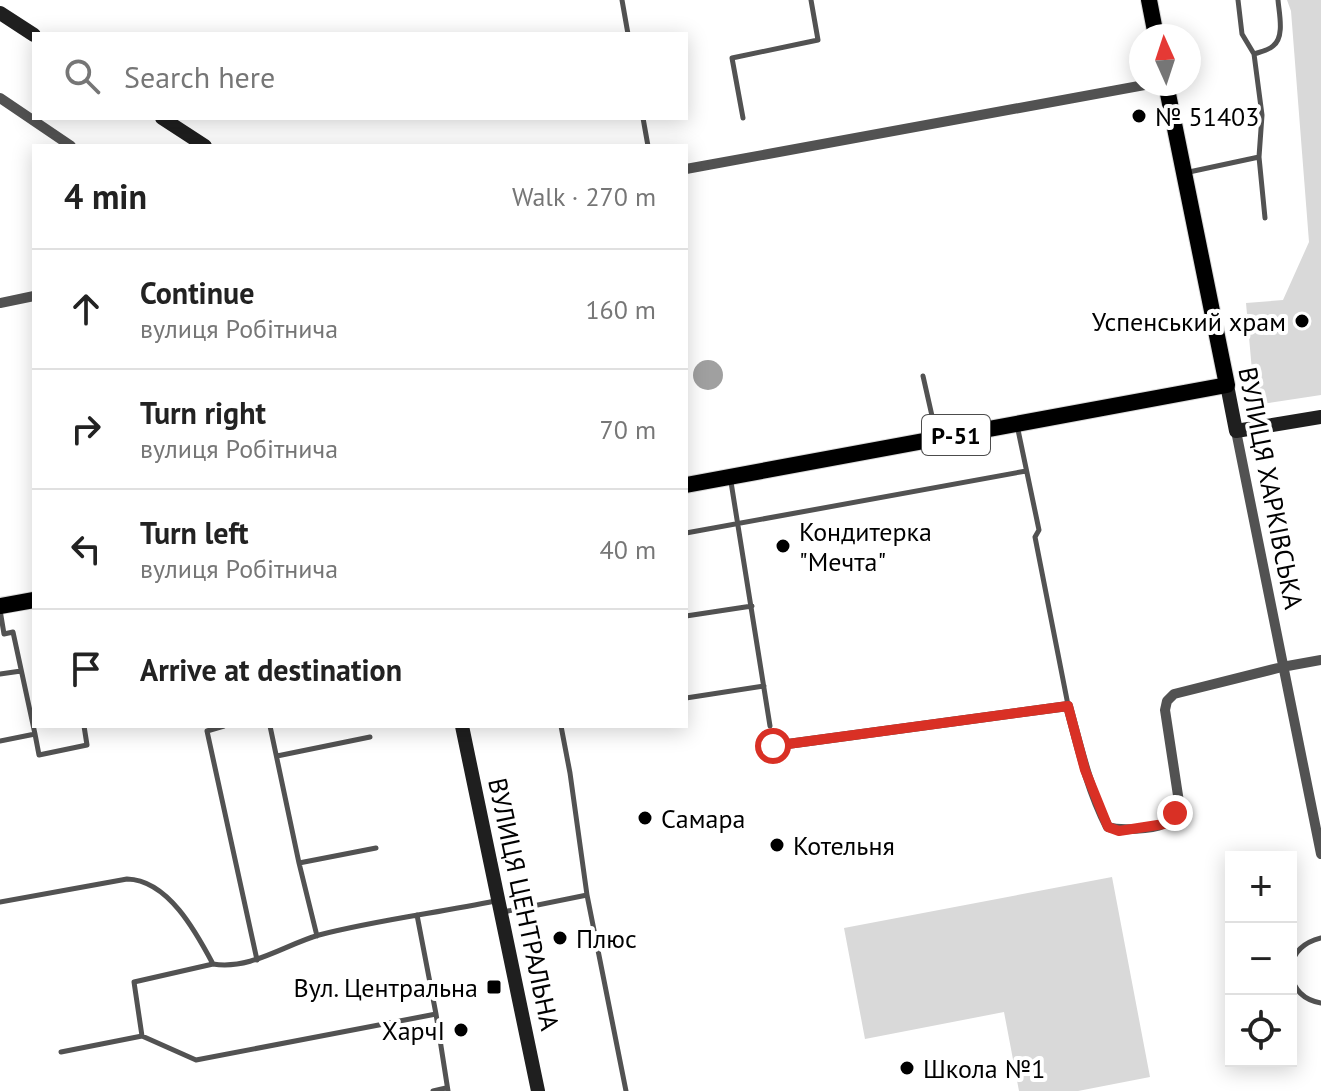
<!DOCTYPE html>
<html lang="en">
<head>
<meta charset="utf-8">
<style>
	body { margin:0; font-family:"PT Sans",sans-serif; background:#f2f2f2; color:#222 }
	.controls { position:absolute; right:24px; bottom:24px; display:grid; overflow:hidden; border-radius:0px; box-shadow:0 4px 20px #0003 }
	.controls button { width:72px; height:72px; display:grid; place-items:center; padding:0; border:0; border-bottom:2px solid #e0e0e0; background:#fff; color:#222; font:40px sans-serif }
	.compass { position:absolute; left:1129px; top:24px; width:72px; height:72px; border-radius:50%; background:#fff; box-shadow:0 4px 20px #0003; rotate:357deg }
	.stop { position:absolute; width:24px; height:24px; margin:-18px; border:6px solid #d93025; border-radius:50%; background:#fff }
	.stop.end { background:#d93025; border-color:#fff; box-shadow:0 2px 8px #0008 }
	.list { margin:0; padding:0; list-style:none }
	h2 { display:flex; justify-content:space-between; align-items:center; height:104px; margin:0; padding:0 32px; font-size:34px }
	h2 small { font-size:26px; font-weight:400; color:#767676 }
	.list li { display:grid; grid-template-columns:52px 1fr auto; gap:24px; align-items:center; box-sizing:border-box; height:120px; padding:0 32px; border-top:2px solid #e0e0e0 }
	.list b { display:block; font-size:30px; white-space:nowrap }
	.list p { margin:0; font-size:26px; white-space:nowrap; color:#767676 }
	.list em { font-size:26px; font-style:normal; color:#767676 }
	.icon { flex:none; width:44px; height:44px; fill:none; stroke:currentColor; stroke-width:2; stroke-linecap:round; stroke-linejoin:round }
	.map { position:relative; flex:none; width:1321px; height:1091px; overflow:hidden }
	.search { position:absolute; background:#fff; box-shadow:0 4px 20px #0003; left:32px; top:32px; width:656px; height:88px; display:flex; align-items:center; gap:20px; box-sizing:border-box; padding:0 28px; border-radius:0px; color:#767676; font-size:30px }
	.panel { position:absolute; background:#fff; box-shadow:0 4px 20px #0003; left:32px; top:144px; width:656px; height:584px; border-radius:0px }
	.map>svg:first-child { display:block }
</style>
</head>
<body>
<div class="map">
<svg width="1321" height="1091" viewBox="0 0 1321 1091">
	<rect width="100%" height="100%" fill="#fff"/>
	<!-- green -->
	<path fill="#d9d9d9" d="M1287 0H1321V395L1255 405 1246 303 1283 300 1309 242 1291 11Z
		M1112 877 1150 1077 1078 1091H1019L1004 1012 865 1039 844 928Z"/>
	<!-- water -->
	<path fill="#a0a0a0" d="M693 375a15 15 0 1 1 30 0a15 15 0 1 1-30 0Z"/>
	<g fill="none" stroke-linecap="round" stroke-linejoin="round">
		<!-- primary casing -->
		<g stroke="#dbdbdb" stroke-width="18">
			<path id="primary" d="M1149 0 1156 36
				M686 485 1227 385 1166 84
				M0 606 34 600"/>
		</g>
		<!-- lane -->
		<path stroke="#525252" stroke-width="5" d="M622 0 628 34
			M1254 54C1260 52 1269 50 1273 46 1285 37 1279 13 1278 0
			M643 118 648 146
			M743 118 732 58 818 40 811 0
			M1259 157 1265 218
			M1189 172 1259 157 1262 115 1254 54 1242 34 1238 0
			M923 376 937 438
			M1017 425 1039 530 1035 537 1068 705
			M731 482 770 726
			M686 533 1026 471
			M0 610 4 634 13 632 35 734 0 741
			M686 616 752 606
			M0 674 21 671
			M686 698 764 686
			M224 726 207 731 257 960
			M270 726 299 863 317 936
			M35 734 39 755 87 745 84 726
			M277 756 370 737
			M299 863 376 848
			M587 895 626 1091
			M0 902 127 879C168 880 196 932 213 964
			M503 912 587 895 570 773 561 726
			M417 915 436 1014 448 1091
			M1291 967C1294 950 1305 942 1321 938
			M1291 974C1294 991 1304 1000 1321 1003
			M142 1036 134 982 213 964C251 970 284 945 319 935 377 920 437 913 495 901
			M61 1052 142 1036 196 1060 436 1014
			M433 1091 446 1088"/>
		<!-- street -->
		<path stroke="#525252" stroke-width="10" d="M0 98 71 146
			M686 169 1150 84
			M0 303 34 296
			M1236 431 1321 854
			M773 746 1068 706C1079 747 1089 790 1108 827 1120 831 1152 829 1163 824 1172 820 1176 811 1179 802L1165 710 1167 701 1174 694 1282 667 1321 660"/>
		<!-- secondary -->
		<path stroke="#1f1f1f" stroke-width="14" d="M0 13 34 35
			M162 118 205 146
			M1227 385 1236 431 1321 417
			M462 726 538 1091"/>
		<!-- primary -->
		<use href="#primary" stroke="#000" stroke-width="16"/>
	</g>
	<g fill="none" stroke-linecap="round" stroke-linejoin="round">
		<!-- route -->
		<path stroke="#d93025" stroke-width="10" d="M773 746 1068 706 1085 770 1108 827 1119 831 1164 824 1175 813"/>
	</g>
	<!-- markers -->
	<g fill="#000" stroke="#fff" stroke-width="3">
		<circle cx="1139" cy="116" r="8"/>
		<circle cx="1302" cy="321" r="8"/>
		<circle cx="783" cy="546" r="8"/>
		<circle cx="645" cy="818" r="8"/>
		<circle cx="777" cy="845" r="8"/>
		<circle cx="560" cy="938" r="8"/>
		<rect x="486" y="979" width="16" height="16" rx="4"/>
		<circle cx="461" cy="1030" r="8"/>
		<circle cx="907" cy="1068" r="8"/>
	</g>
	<g text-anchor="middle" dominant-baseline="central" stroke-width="8" stroke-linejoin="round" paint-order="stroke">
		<!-- shield labels -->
		<rect fill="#fff" stroke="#4c4c4c" stroke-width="2" x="922" y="415" width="68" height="40" rx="6"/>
		<g font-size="24" font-weight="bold" fill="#000">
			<text x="956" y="435">Р-51</text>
		</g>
		<!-- poi labels -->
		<g font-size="26" fill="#000" stroke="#fff" text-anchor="start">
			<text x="1155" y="116">№ 51403</text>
			<text x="1286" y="321" text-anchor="end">Успенський храм</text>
			<text x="799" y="531">Кондитерка<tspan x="799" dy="30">"Мечта"</tspan></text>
			<text x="661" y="818">Самара</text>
			<text x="793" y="845">Котельня</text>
			<text x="576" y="938">Плюс</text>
			<text x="478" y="987" text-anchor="end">Вул. Центральна</text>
			<text x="445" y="1030" text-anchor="end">ХарчI</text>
			<text x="923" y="1068">Школа №1</text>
		</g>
		<!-- street labels -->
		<g font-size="26" fill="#000" stroke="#fff">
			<text transform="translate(1271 488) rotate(79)">ВУЛИЦЯ ХАРКІВСЬКА</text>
			<text transform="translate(524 904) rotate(78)">ВУЛИЦЯ ЦЕНТРАЛЬНА</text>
		</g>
	</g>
</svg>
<div class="controls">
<button>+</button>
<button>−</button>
<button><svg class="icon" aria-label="locate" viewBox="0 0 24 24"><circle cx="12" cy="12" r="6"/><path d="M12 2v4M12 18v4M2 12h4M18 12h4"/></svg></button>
</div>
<svg class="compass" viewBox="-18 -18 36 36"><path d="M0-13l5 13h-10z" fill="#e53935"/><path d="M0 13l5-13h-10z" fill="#767676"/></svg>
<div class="stop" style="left:773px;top:746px"></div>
<div class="stop end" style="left:1175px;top:813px"></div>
<div class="search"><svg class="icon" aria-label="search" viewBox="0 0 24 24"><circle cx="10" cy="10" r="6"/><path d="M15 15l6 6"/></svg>Search here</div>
<section class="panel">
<h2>4 min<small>Walk · 270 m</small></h2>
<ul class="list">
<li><svg class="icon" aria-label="ahead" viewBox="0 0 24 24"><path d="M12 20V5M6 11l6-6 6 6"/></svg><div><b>Continue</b><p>вулиця Робітнича</p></div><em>160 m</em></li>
<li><svg class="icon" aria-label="right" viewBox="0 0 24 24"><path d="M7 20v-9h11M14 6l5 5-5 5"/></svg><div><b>Turn right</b><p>вулиця Робітнича</p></div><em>70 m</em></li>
<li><svg class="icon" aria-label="left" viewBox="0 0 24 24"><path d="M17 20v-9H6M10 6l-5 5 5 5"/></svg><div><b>Turn left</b><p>вулиця Робітнича</p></div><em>40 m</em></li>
<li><svg class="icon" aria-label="arrive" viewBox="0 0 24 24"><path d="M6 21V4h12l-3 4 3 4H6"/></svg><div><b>Arrive at destination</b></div></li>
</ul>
</section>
</div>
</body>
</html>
